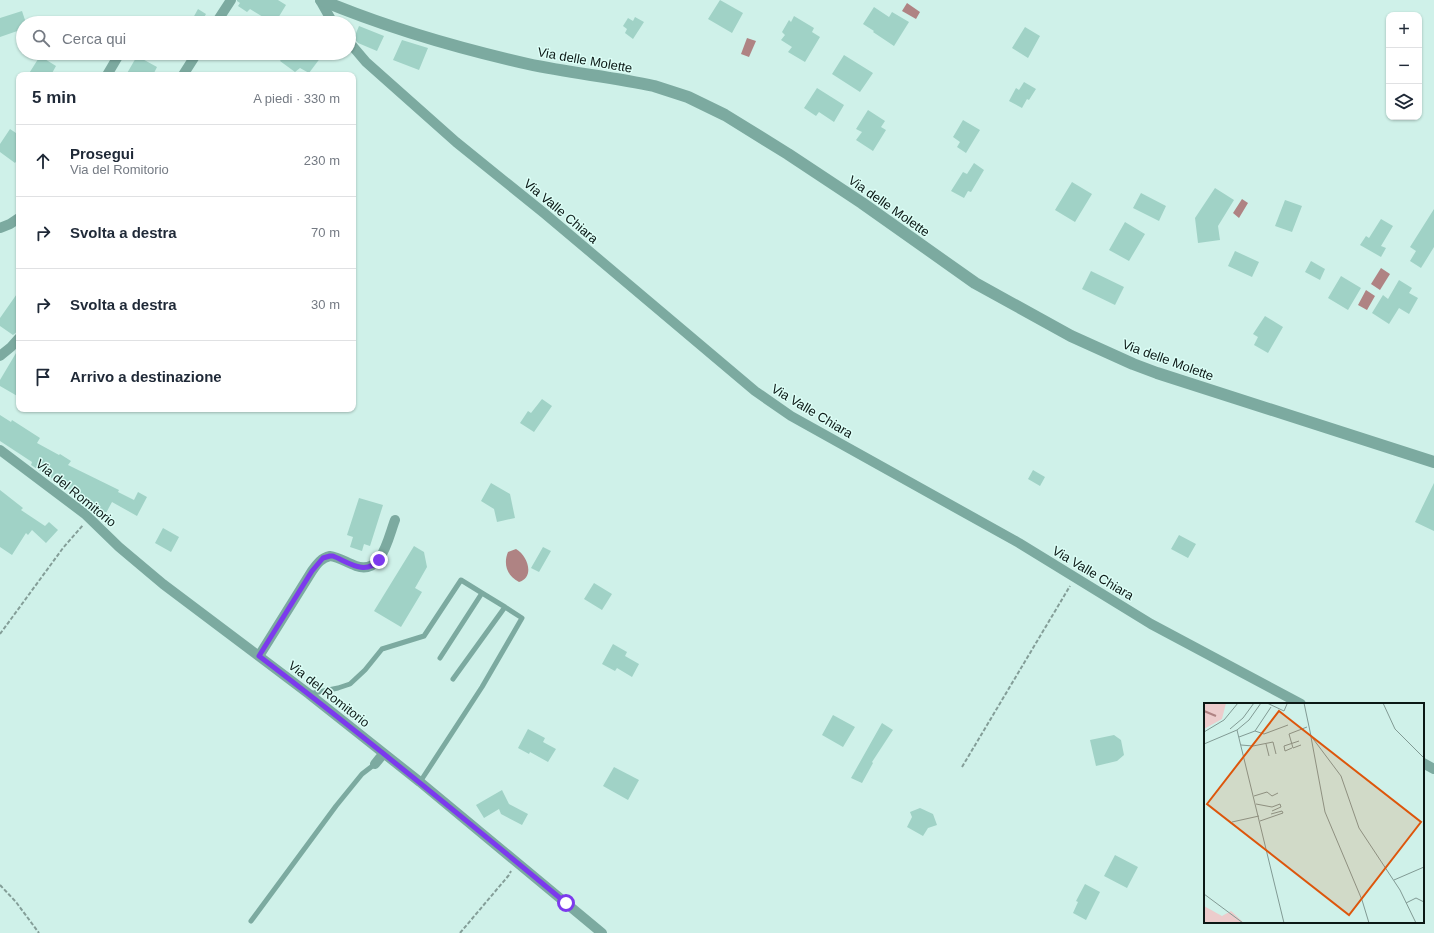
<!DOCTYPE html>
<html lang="it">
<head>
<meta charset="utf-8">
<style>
	body { margin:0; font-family:Arial,sans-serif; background:#f2f2f3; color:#1f2937 }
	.controls { position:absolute; right:12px; top:12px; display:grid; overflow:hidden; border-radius:8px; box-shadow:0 1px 3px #0004 }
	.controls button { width:36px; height:36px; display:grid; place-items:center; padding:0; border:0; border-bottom:1px solid #e0e1e3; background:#fff; color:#1f2937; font:20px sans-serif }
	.stop { position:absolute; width:12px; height:12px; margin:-9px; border:3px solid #7c3aed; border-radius:50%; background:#fff }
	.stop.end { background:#7c3aed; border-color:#fff; box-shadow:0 1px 4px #0008 }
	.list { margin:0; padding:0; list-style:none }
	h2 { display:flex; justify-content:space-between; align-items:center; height:52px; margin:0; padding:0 16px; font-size:17px }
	h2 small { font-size:13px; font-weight:400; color:#747a83 }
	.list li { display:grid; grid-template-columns:26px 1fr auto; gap:12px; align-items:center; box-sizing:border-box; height:72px; padding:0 16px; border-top:1px solid #e0e1e3 }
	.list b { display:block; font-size:15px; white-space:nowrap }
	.list p { margin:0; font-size:13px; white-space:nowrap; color:#747a83 }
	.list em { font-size:13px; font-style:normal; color:#747a83 }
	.icon { flex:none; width:22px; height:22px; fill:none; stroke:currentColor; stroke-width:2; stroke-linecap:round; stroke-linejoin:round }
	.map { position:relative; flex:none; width:1434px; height:933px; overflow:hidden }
	.search { position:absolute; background:#fff; box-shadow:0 1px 3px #0004; left:16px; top:16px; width:340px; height:44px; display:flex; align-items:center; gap:10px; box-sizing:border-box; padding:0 14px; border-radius:22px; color:#747a83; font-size:15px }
	.panel { position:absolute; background:#fff; box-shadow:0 1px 3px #0004; left:16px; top:72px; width:340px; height:340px; border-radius:8px }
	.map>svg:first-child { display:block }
</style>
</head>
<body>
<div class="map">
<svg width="1434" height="933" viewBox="0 0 1434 933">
	<rect width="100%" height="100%" fill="#cff1e9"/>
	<!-- water -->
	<path fill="#af8383" d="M907 3 920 12 916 19 902 11Z
		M747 38 756 41 749 57 741 54Z
		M1242 199 1248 203 1239 218 1233 213Z
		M1381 268 1390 274 1380 290 1371 284Z
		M1366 290 1375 296 1367 310 1358 305Z
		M516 549C528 556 535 577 519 582 507 576 503 564 508 552Z"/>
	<!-- building -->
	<path fill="#a0d2c6" d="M237 0H278L286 5 275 23H273L250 9 247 12 238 6 240 3 237 1Z
		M720 0 743 13 732 33 708 19Z
		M874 7 889 17 892 12 909 22 894 46 873 32 874 31 863 24Z
		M198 9 206 14 201 22 193 18Z
		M22 11 26 23H23V29L0 37V18Z
		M794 16 814 28 812 32 820 37 805 62 788 52 792 47 781 40 785 35 782 32 789 20 791 22Z
		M635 17 644 22 633 39 625 33 627 29 623 26 628 18 633 21Z
		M359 26 384 36 377 51 358 43 354 38Z
		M1025 27 1040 36 1028 58 1012 48Z
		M402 40 428 48 419 70 393 60Z
		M285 53H314L321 57 309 73 300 68 295 72 280 61Z
		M844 55 873 73 860 92 832 74Z
		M40 56 56 66 51 75H28Z
		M137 56 157 67 153 75H126Z
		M1024 82 1036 89 1029 100 1027 99 1022 108 1009 101 1016 88 1019 90Z
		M817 88 844 105 834 122 819 112 816 116 804 108Z
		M868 110 885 121 881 127 886 130 873 151 856 140 862 132 856 129Z
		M963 120 980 130 966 153 957 147 960 142 953 137Z
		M10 129 19 135V157L15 163 0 152V144Z
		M974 163 984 170 971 192 968 191 964 198 951 191 963 172 967 174Z
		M1072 182 1092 194 1075 222 1055 210Z
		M1215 188 1234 200 1218 226 1220 240 1198 243 1195 218Z
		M1141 193 1166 206 1159 221 1133 208Z
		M1285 200 1302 206 1292 232 1275 226Z
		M1434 209V247L1421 268 1410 261 1416 251 1410 247Z
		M1381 219 1393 226 1381 246 1386 248 1381 257 1360 245 1366 236 1369 238Z
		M1125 222 1145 234 1129 261 1109 250Z
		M1235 251 1259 262 1252 277 1228 266Z
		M1311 261 1325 269 1320 280 1305 272Z
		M1091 271 1124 287 1115 305 1082 289Z
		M1341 276 1361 288 1348 310 1328 298Z
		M1399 280 1412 288 1409 293 1418 298 1409 314 1399 308 1389 324 1372 313 1383 295 1388 299Z
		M19 291V330L13 335 0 326V318Z
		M1265 316 1283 327 1268 353 1254 345 1258 337 1253 334Z
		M19 348V397L0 386V380Z
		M542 399 552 406 534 432 520 423 528 411 531 413Z
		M0 415 11 422 12 420 40 438 37 443 59 455 60 454 71 461 68 465 119 490 118 492 134 500 138 492 147 497 137 516 112 502 106 513 31 465 32 462 0 441Z
		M1033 470 1045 477 1040 486 1028 479Z
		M491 483 510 494 515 518 497 522 494 509 481 501Z
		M1434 483V531L1415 522Z
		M0 490 23 508 21 510 45 526 49 522 58 530 46 543 32 530 28 535 26 533 12 555 0 547Z
		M359 498 383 505 370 546 364 544 362 551 350 547 353 537 347 535Z
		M163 528 179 537 171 552 155 543Z
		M1179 535 1196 544 1188 558 1171 549Z
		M414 546 424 552 427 567 415 588 422 592 401 627 374 611Z
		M543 547 551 551 539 572 531 568Z
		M594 583 612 594 602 610 584 599Z
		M613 644 627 652 625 656 639 664 632 677 617 668 615 671 602 664Z
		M833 715 855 727 843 747 822 735Z
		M882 723 893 730 872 762 873 763 862 783 851 778Z
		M528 729 545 738 543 742 556 749 548 762 530 752 529 754 518 748Z
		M1114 735 1121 740 1124 755 1117 761 1096 766 1090 740Z
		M614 767 639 780 628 800 603 786Z
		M502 790 509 804 528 814 522 825 501 814 499 809 484 818 476 805Z
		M920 808 933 814 937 825 928 828 923 836 907 827 912 817 910 812Z
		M1115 855 1138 867 1127 888 1104 876Z
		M1085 884 1100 892 1086 920 1073 913 1078 902 1076 901Z"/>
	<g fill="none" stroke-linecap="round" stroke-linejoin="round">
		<!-- path -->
		<path stroke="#849e98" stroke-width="2" stroke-dasharray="4 2" stroke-linecap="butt" d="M0 634 63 548 83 525
			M962 767 1070 586
			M0 885 16 902 39 933
			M460 933 509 875 511 871"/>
		<!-- service -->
		<path stroke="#7caaa0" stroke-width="5" d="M482 593 505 607
			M309 694 338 688 350 684 365 670 382 649 424 636 461 580 482 593 440 658
			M420 782 482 687 522 618 505 607 453 679
			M251 921 336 806 362 774 375 764"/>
		<!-- minor -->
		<path stroke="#7caaa0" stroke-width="10" d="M320 0 333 23
			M216 23 231 0
			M349 42 366 62 456 142 544 213 755 391 791 416 1019 543 1151 624 1301 704
			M107 75 120 53
			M183 75 197 53
			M0 228 10 224 19 218
			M0 356 11 347 19 338
			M0 450 85 514 119 547 163 584 309 694 420 782 602 933
			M259 656 312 571C317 564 321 558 330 556 339 557 347 563 356 566 382 575 388 538 395 520
			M1423 763 1434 769
			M375 764 383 754"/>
		<!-- tertiary -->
		<path stroke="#7caaa0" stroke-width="12" d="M321 0C388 28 457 48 528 64 570 73 612 77 654 86L688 97 725 115 788 154 862 203 975 283 1071 336 1133 364 1157 373 1434 462"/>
	</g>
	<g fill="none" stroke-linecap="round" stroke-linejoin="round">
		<!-- route -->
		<path stroke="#7c3aed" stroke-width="5" d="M379 560C365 576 348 562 333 556H330L323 558 312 571 259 656C363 735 465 819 566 903"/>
	</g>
	<g text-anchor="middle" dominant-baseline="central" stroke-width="3" stroke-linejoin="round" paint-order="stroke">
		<!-- street labels -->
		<g font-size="13" fill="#0b1815" stroke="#dcfef6">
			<text transform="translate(585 60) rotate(10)">Via delle Molette</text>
			<text transform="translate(889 206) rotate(35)">Via delle Molette</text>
			<text transform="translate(561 211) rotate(40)">Via Valle Chiara</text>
			<text transform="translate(1168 360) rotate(20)">Via delle Molette</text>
			<text transform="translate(812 411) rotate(31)">Via Valle Chiara</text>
			<text transform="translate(76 493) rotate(39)">Via del Romitorio</text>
			<text transform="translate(1093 573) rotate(31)">Via Valle Chiara</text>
			<text transform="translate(329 694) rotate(38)">Via del Romitorio</text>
		</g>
	</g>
	<!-- overview -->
	<g transform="translate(1204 703)">
		<rect width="220" height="220" fill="#cff1e9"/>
		<path d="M0 0H22L18 16 0 26ZM0 203 18 213 27 208 40 220H0Z" fill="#eccccc"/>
		<path fill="none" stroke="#af8383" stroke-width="2" d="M0 8 12 13"/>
		<path fill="none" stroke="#819a94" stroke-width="1" d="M63 0 80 8 83 1M100 0 107 33 137 73 155 125 196 187 212 220M179 0 191 26 220 55M26 26 39 15 50 0M33 27 80 220M51 28 60 31 84 22M0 29 20 17 34 0M35 34 51 28 67 4M107 34 121 109 158 197 165 220M0 41 33 27 45 17 57 0M62 41 65 53M37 42 49 43 69 39 72 51M97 42 89 45 85 31 103 24M88 45 81 48 80 43 95 38M50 93 63 89 68 93 74 90M52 101 68 104 76 101 77 104 68 108M56 118 79 110 78 108 67 111M28 119 55 113M190 177 220 164M0 191 39 220M202 200 212 195 220 199"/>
		<path fill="#dd560c" fill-opacity="0.15" stroke="#dd560c" stroke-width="2" d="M75 8 217 119 145 212 3 101Z"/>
		<rect width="220" height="220" fill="none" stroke="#0b1815" stroke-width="2"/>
	</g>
</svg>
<div class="controls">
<button>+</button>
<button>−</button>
<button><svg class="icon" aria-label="layers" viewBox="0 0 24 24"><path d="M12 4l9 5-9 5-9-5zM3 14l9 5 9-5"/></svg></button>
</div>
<div class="stop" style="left:566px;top:903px"></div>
<div class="stop end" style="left:379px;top:560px"></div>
<div class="search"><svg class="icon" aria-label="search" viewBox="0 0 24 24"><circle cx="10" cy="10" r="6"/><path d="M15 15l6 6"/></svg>Cerca qui</div>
<section class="panel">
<h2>5 min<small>A piedi · 330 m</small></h2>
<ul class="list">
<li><svg class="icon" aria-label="ahead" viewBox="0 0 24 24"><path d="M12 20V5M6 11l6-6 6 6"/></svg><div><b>Prosegui</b><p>Via del Romitorio</p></div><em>230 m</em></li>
<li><svg class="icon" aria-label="right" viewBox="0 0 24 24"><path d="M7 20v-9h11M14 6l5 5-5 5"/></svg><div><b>Svolta a destra</b></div><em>70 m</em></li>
<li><svg class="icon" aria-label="right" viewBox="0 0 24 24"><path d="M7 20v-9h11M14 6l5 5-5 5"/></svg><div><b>Svolta a destra</b></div><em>30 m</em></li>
<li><svg class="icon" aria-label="arrive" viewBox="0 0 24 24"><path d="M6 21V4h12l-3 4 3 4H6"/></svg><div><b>Arrivo a destinazione</b></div></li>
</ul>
</section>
</div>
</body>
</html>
